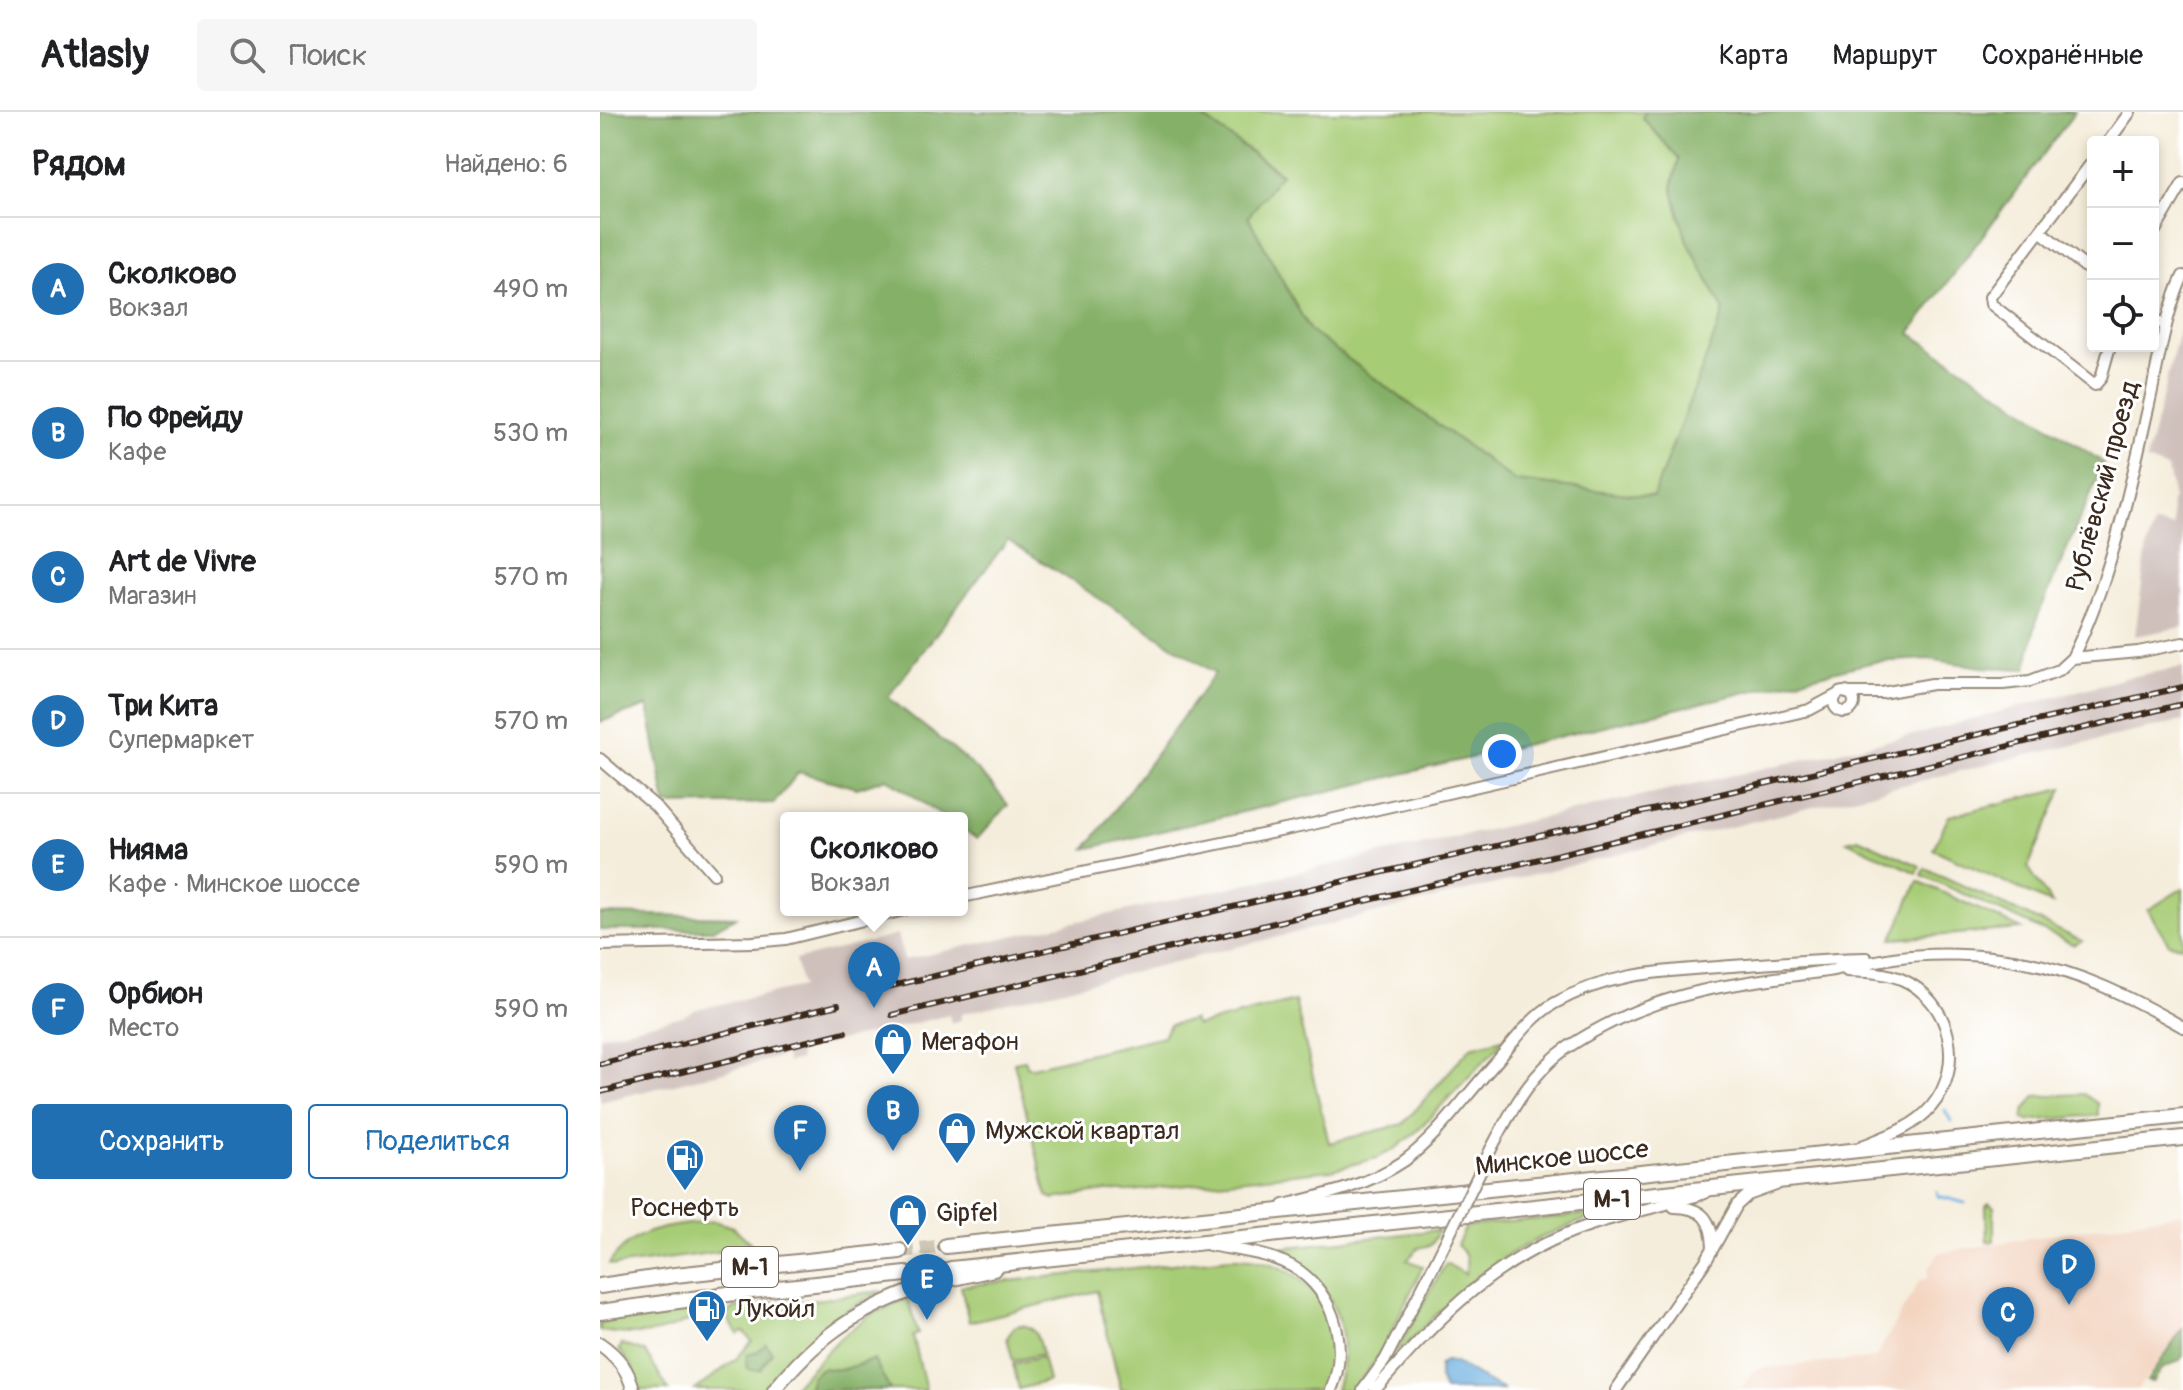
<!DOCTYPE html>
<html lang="ru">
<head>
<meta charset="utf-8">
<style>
	body { margin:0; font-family:Pangolin,sans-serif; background:#f6f6f6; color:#202124 }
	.controls { position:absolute; right:24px; top:24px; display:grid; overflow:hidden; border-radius:8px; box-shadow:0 4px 12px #0003 }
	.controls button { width:72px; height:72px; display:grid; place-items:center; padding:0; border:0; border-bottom:2px solid #e0e0e0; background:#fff; color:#202124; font:40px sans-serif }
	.you { position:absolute; left:902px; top:642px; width:28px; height:28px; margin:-20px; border:6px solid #fff; border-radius:50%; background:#1a73e8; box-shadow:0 0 0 12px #1a73e833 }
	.badge { display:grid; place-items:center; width:52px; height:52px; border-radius:50%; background:#1f6fb2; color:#fff; font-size:26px; font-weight:700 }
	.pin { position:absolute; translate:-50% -66px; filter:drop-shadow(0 2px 4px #0008) }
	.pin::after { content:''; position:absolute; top:42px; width:28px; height:24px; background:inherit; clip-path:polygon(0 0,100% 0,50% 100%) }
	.popup { position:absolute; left:180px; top:700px; width:188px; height:104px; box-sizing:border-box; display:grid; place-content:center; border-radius:8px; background:#fff; filter:drop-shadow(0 2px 6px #0005); font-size:26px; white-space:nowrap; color:#757577 }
	.popup b { font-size:30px; color:#202124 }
	.popup::after { content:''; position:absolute; left:50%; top:100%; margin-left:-16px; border:16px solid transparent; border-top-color:#fff }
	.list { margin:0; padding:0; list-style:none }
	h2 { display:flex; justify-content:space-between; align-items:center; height:104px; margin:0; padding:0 32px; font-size:34px }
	h2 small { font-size:26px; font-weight:400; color:#757577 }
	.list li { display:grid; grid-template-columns:52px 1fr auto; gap:24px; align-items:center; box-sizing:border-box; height:144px; padding:0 32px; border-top:2px solid #e0e0e0 }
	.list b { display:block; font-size:30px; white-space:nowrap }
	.list p { margin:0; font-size:26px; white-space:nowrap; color:#757577 }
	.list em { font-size:26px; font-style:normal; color:#757577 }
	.actions { display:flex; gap:16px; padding:24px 32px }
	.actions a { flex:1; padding:18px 0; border:2px solid #1f6fb2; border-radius:8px; text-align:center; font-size:28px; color:#1f6fb2 }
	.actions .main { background:#1f6fb2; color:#fff }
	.icon { flex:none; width:44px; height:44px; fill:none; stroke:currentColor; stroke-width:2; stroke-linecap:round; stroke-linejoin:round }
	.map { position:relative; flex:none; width:1583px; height:1278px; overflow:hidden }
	header { display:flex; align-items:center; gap:48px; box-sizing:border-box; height:112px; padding:0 40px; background:#fff; border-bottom:2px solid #e0e0e0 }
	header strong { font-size:38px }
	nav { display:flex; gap:44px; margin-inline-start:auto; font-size:28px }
	.search { width:560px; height:72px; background:#f6f6f6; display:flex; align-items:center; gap:20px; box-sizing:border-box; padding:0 28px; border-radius:8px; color:#757577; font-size:30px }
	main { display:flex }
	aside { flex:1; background:#fff }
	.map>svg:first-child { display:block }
</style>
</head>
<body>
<header>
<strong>Atlasly</strong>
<div class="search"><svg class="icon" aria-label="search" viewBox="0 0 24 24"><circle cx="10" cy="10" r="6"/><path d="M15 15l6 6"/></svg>Поиск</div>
<nav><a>Карта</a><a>Маршрут</a><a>Сохранённые</a></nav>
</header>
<main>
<aside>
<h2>Рядом<small>Найдено: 6</small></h2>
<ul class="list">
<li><span class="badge">A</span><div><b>Сколково</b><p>Вокзал</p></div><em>490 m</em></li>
<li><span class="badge">B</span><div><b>По Фрейду</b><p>Кафе</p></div><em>530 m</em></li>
<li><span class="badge">C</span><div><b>Art de Vivre</b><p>Магазин</p></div><em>570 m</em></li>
<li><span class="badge">D</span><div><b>Три Кита</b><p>Супермаркет</p></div><em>570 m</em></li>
<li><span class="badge">E</span><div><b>Нияма</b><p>Кафе · Минское шоссе</p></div><em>590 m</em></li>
<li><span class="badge">F</span><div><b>Орбион</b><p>Место</p></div><em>590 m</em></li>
</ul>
<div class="actions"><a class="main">Сохранить</a><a>Поделиться</a></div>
</aside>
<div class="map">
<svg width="1583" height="1278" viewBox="0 0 1583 1278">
	<rect width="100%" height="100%" fill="#fff"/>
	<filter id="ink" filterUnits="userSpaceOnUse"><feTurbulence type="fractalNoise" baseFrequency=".0125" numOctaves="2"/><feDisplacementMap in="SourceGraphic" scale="16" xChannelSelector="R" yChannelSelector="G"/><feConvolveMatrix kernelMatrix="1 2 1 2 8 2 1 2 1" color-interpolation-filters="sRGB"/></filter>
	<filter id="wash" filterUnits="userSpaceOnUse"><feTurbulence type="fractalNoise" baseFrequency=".006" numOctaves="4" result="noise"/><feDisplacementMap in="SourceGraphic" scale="32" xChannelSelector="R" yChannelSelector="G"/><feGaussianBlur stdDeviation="1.8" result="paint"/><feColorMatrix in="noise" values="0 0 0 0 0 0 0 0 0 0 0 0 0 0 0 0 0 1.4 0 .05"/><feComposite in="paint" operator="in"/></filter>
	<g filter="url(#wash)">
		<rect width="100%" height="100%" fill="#f5eddb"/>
		<!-- built -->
		<path fill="#f3d4bf" d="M1583 1101V1215L1537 1278H1141L1154 1257 1275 1246 1320 1168 1328 1167 1329 1155 1339 1141Z"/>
		<!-- industrial -->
		<path fill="#cfc0bb" d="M1583 203V515L1535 524 1547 434 1554 412 1573 415 1571 389 1574 388 1568 357 1546 349Z
			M1583 555V609L1402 649 361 902V908L351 911 349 903 198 939 200 948 187 951 185 943 116 962 0 990V924L83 904 97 897 202 875 195 848 297 823 304 848 1322 621 1529 565Z"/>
		<!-- green -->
		<path fill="#a7cc76" stroke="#717b4a" stroke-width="2" d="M595 0H1046L1043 6 1079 47 1072 75 1086 126 1124 199 1053 385 915 369 710 219 648 105 681 61Z
			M1463 676 1428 755 1452 792 1333 737 1349 704Z
			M1258 726 1320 754 1317 761 1247 729Z
			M1325 756 1482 829 1474 833 1322 763Z
			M1318 769 1422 817 1292 827Z
			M1583 776V834L1569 832 1548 798Z
			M695 889 729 1031 803 1012 871 935 906 926 815 1021 795 1037 777 1046 732 1058 531 1079H506L454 1087 447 1084 414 950 425 948 428 955H432L563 924 570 913 593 908 596 914Z
			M1484 982 1498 992V1003L1428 1009 1423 1007 1425 998 1436 984Z
			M1389 1091 1394 1095V1129L1387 1130 1386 1094Z
			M1004 1101C961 1116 919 1133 883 1160 850 1185 824 1218 793 1245L846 1151 865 1162C868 1149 867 1142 857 1133L866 1114Z
			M114 1109 133 1115 155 1135 14 1154 9 1152C35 1113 71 1115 114 1109Z
			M839 1118 831 1133 819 1136 807 1148 823 1154 784 1236 754 1278H736C757 1214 728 1156 662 1138Z
			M630 1146C684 1145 733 1177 735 1236 735 1250 730 1264 726 1278H521L497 1179 369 1210 361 1174Z
			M282 1179C232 1202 200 1236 166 1278H95L136 1247 152 1229 143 1219 138 1222 130 1210 128 1201C137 1191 149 1193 161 1195L165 1190C204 1192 243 1183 282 1179Z
			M308 1186 318 1222 313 1224 326 1278H290L273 1248 240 1258 221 1256 212 1264 208 1278H190L240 1226 268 1204Z
			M103 1198 106 1201C63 1222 47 1226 0 1219V1209Z
			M420 1213C437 1214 438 1227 442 1242L413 1249 407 1226 414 1215Z
			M22 1232 45 1240 69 1278H40L32 1255 19 1238Z
			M442 1245 448 1269 419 1277 413 1252Z"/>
		<!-- forest -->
		<path fill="#85b067" stroke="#606d42" stroke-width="2" d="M0 0H595L681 62 648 105 710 219 915 369 1053 385 1124 199 1086 126 1072 75 1079 47 1042 5 1046 0H1475L1310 221 1504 351 1437 506 1426 557 1382 555 1328 547 1274 550 486 737 615 561 408 428 288 585C328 620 376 649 408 693L377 727 362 717V706H346L287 666 257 676 199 660 174 691 66 693 48 594 0 610Z
			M0 802 136 805 113 818H0Z
			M1583 1217V1244L1579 1249 1562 1257 1553 1270 1547 1269Z
			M166 1232 172 1240 160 1258H150L146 1254 147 1242 158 1239Z
			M274 1248 290 1278H208L212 1264 221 1256 241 1258Z"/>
		<!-- water -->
		<path fill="#69addf" stroke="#526c7e" stroke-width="2" d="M845 1249C861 1249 886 1272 905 1278H844L839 1264V1254Z"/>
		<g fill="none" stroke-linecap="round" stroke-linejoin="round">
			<!-- stream -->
			<path stroke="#69addf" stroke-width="3" d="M1345 998 1351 1009
				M1337 1079 1338 1084 1365 1091"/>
		</g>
	</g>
	<g filter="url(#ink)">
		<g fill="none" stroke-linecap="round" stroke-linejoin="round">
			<!-- major-tunnel -->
			<path stroke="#d0c6b5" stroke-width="12" stroke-dasharray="12 6" stroke-linecap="butt" d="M311 1179 354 1167"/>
			<!-- highway-tunnel -->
			<path stroke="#d0c6b5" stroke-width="14" stroke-dasharray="14 7" stroke-linecap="butt" d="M300 1139 346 1134
				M306 1162 351 1157"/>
			<!-- minor casing -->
			<g stroke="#988c7c" stroke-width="14">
				<path id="minor" d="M1508 30 1530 0
					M1493 49 1390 185 1391 192 1495 273 1501 266 1510 234
					M1440 119 1493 161
					M1553 122 1583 71
					M1553 206 1566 214
					M1472 546C1512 465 1530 375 1550 288 1559 247 1565 203 1583 164
					M1234 590a10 10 0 1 1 20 0a10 10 0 1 1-20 0Z
					M1246 581H1282L1332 572H1403L1430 569 1459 558 1472 546 1538 540 1583 531
					M0 647 55 694 114 762
					M362 785 704 714 1209 598 1237 583
					M0 833 153 830 186 827 304 798
					M1247 859C1265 860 1284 860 1301 867 1351 888 1366 954 1331 995 1313 1016 1287 1024 1262 1034
					M891 1037C908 1005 925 972 953 947 967 934 987 923 1004 914 1076 876 1148 870 1227 859 1249 855 1270 850 1293 846 1333 840 1380 842 1420 849 1479 859 1532 886 1583 915
					M684 1093C725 1083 769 1073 804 1049 838 1024 863 987 891 956 911 934 929 906 955 891 1012 859 1069 859 1132 854 1177 851 1221 847 1266 846
					M1074 1095C1103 1095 1112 1108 1113 1135
					M609 1133C634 1138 660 1140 683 1150 732 1170 751 1232 731 1278
					M763 1278 785 1248 835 1151
					M775 1278C832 1213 882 1158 964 1123 1009 1104 1058 1096 1105 1081
					M1016 1278 1107 1147 1137 1093 1148 1083 1176 1073"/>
			</g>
			<!-- major casing -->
			<g stroke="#988c7c" stroke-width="16">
				<path id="major" d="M354 1167 394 1158
					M0 1232C16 1243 29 1258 33 1278
					M174 1278C215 1228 250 1202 311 1179"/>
			</g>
			<!-- highway casing -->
			<g stroke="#988c7c" stroke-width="18">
				<path id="highway" d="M346 1134 1583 1004
					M351 1157 1583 1026
					M0 1174 75 1163 300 1139
					M0 1200 142 1180 306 1162"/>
			</g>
			<!-- minor -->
			<use href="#minor" stroke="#fff" stroke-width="10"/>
			<!-- major -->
			<use href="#major" stroke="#fff" stroke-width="12"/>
			<!-- highway -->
			<use href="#highway" stroke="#fff" stroke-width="14"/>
			<!-- rail casing -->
			<g stroke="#3b2a1e" stroke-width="6">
				<path id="rail" d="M287 875 1583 575
					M292 903 1583 592
					M0 952 238 893
					M0 980 245 920"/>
			</g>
			<!-- rail -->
			<use href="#rail" stroke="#fff" stroke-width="3" stroke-dasharray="9" stroke-linecap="butt"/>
			<!-- minor-bridge casing -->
			<g stroke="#988c7c" stroke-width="14" stroke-linecap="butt">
				<path id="minor-bridge" d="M835 1151 891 1037"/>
			</g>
			<!-- minor-bridge -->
			<use href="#minor-bridge" stroke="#fff" stroke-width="10"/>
		</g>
	</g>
	<!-- icons -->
	<defs>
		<g id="shop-pin" transform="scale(2)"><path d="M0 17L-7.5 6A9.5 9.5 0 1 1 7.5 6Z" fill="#1f6fb2" stroke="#fff"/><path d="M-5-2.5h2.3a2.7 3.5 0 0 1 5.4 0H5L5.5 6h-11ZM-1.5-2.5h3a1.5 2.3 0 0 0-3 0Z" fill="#fff"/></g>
		<g id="fuel-pin" transform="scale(2)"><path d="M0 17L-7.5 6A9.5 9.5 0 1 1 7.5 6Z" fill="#1f6fb2" stroke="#fff"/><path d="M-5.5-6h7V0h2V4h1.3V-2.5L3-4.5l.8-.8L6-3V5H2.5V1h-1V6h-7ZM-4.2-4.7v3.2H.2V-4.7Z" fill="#fff"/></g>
	</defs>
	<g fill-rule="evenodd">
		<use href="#shop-pin" x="293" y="930"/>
		<use href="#shop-pin" x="357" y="1019"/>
		<use href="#fuel-pin" x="85" y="1046"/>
		<use href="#shop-pin" x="308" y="1101"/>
		<use href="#fuel-pin" x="107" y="1197"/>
	</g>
	<g text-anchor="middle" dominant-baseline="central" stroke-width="6" stroke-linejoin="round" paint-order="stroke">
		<!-- shield labels -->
		<g fill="#fff" stroke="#766a62" stroke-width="2">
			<rect x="984" y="1067" width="56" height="40" rx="6"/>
			<rect x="122" y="1135" width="56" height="40" rx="6"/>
		</g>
		<g font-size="24" font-weight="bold" fill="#3b2a1e">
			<text x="1012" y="1087">М-1</text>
			<text x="150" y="1155">М-1</text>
		</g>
		<!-- street labels -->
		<g font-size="26" fill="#3b2a1e" stroke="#fff">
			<text transform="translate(1503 374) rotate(-75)">Рублёвский проезд</text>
			<text transform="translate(962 1046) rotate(-6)">Минское шоссе</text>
		</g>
		<!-- poi labels -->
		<g font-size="26" fill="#3b2a1e" stroke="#fff" text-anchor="start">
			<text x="321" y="930">Мегафон</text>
			<text x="385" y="1019">Мужской квартал</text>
			<text x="85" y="1096" text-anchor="middle">Роснефть</text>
			<text x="336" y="1101">Gipfel</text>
			<text x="135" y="1197">Лукойл</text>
		</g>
	</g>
</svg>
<div class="controls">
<button>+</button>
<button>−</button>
<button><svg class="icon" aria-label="locate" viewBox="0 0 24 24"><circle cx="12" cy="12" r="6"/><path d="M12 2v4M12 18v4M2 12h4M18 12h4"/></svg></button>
</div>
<div class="you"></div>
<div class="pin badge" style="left:274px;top:896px">A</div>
<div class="popup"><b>Сколково</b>Вокзал</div>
<div class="pin badge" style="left:293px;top:1039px">B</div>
<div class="pin badge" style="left:1408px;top:1241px">C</div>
<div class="pin badge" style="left:1469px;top:1193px">D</div>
<div class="pin badge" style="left:327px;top:1208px">E</div>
<div class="pin badge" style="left:200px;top:1059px">F</div>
</div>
</main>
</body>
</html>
